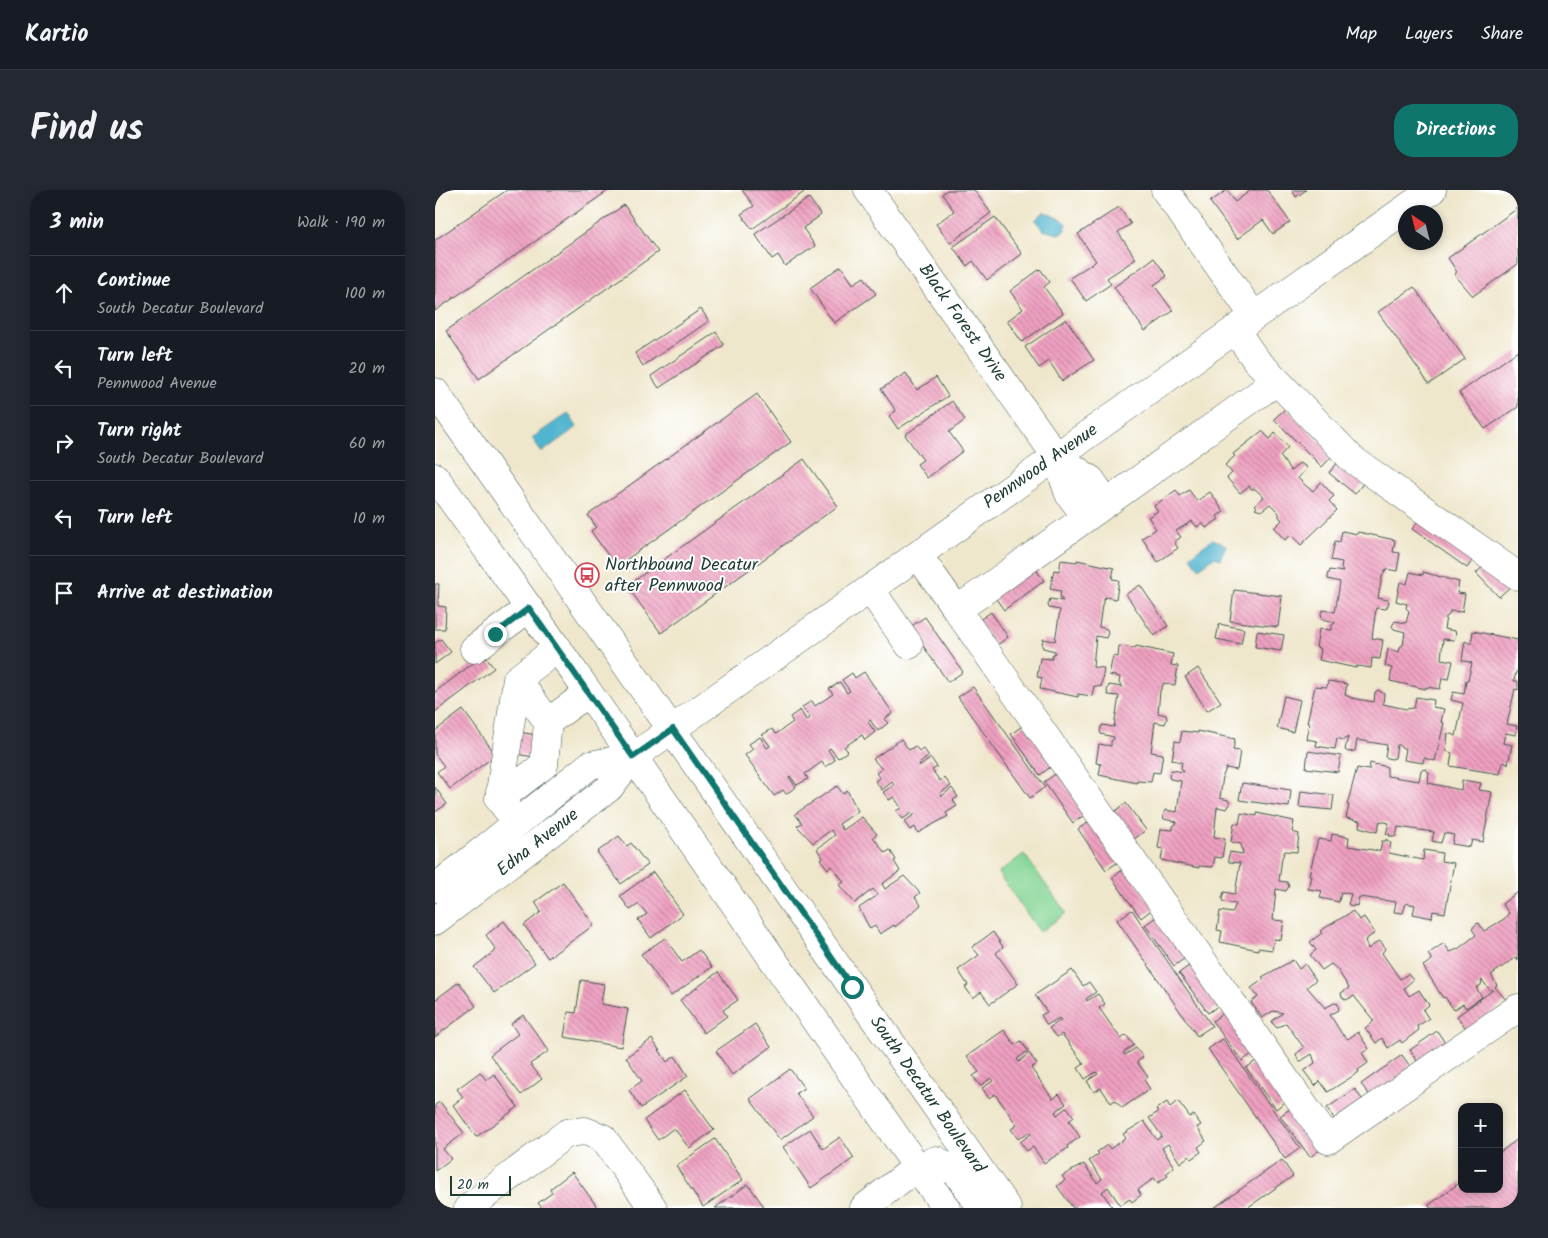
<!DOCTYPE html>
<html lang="en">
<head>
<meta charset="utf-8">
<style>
	body { margin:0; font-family:Kalam,sans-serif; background:#242831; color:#f1f3f6 }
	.controls { position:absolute; right:15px; bottom:15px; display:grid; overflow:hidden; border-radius:10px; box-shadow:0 2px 8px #0003 }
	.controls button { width:45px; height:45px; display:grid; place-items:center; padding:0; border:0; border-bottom:1px solid #363941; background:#171b24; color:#f1f3f6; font:25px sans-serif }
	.compass { position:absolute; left:963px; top:15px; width:45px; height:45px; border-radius:50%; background:#171b24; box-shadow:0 2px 8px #0003; rotate:325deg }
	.scale { position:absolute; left:15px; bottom:12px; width:61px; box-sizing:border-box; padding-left:5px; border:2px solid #1f3d34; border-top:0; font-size:14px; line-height:18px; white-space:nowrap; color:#1f3d34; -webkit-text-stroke:4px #fff; paint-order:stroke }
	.stop { position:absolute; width:15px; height:15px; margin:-11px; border:4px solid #0f766e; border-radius:50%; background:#fff }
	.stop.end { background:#0f766e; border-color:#fff; box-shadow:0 1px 5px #0008 }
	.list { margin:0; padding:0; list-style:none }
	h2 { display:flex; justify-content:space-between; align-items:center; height:65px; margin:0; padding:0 20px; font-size:21px }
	h2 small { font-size:16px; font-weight:400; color:#9ea1a6 }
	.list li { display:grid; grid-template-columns:32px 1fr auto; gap:15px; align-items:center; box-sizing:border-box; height:75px; padding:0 20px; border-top:1px solid #363941 }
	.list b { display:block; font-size:19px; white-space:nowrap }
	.list p { margin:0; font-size:16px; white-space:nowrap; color:#9ea1a6 }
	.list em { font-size:16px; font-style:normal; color:#9ea1a6 }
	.icon { flex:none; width:28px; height:28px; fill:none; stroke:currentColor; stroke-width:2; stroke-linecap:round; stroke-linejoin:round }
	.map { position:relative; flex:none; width:1083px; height:1018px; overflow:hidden; border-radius:20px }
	header { display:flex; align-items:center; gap:30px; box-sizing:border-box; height:70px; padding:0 25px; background:#171b24; border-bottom:1px solid #363941 }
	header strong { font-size:24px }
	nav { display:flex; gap:28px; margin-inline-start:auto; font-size:18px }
	.intro { display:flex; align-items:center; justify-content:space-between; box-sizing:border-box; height:120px; padding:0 30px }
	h1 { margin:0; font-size:35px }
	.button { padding:12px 22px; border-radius:20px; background:#0f766e; color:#fff; font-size:18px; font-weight:700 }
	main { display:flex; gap:30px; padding:0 30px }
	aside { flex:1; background:#171b24; border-radius:20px; box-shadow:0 2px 8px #0003 }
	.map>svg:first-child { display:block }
</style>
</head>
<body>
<header>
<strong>Kartio</strong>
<nav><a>Map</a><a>Layers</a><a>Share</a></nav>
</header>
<div class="intro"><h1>Find us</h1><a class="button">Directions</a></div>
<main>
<aside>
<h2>3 min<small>Walk · 190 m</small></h2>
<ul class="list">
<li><svg class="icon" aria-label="ahead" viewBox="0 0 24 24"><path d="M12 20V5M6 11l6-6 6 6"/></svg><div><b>Continue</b><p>South Decatur Boulevard</p></div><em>100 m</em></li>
<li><svg class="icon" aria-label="left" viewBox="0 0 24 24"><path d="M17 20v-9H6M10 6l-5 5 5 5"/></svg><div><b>Turn left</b><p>Pennwood Avenue</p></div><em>20 m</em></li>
<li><svg class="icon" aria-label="right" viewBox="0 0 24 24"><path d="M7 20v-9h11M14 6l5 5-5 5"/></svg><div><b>Turn right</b><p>South Decatur Boulevard</p></div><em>60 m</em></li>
<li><svg class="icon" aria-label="left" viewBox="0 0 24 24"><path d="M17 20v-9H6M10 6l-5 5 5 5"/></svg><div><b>Turn left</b></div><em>10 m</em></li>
<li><svg class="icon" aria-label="arrive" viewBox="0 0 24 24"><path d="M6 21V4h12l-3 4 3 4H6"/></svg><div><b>Arrive at destination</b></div></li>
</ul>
</aside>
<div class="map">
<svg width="1083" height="1018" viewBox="0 0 1083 1018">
	<defs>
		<pattern id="building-back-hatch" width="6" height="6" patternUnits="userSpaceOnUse" patternTransform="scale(1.25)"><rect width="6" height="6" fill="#f0a0c1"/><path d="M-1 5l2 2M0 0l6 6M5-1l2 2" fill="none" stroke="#c2849e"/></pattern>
	</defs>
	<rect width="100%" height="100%" fill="#fff"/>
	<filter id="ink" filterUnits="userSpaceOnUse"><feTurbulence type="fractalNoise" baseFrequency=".02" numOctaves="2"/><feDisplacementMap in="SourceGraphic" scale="10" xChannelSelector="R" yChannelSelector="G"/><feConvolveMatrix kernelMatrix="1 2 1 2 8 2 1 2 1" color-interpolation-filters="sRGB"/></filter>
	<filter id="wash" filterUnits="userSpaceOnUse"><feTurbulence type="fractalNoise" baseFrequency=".0096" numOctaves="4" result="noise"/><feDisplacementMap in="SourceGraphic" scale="20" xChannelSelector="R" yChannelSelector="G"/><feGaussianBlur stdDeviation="1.12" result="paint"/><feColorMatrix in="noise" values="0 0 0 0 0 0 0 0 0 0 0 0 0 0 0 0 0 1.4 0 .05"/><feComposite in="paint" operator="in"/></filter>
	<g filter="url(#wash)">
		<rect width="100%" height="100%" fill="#efe7cc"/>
		<!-- grass -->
		<path fill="#85d696" stroke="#528a65" d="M589 664 631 723 605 742 563 683Z"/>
		<!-- water -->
		<path fill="#51b5d0" stroke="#387982" d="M609 22 628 30 632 34 629 41 623 44 608 40 600 30Z
			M133 223 142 237 107 262 97 248Z
			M778 349 791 355 785 369 779 367 764 378 755 366Z"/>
		<g id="blocks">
			<!-- building -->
			<path fill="url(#building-back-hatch)" d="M72 0H174L0 121V50Z
				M307 0H367L369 2 317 39 306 24 319 16Z
				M512 0H539L556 23 515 53 501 34 519 21 507 4Z
				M792 0 800 12 816 0H832L855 32 838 44 828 30 802 49 775 12Z
				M857 0H871L861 7Z
				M374 8 386 25 368 38 380 56 350 76 343 65 337 69 320 44Z
				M189 15 223 62 44 189 11 141Z
				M684 17 696 34 683 42 701 69 672 88 676 94 651 111 635 88 661 71 643 44Z
				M1083 18V74L1038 106 1019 84 1022 82 1013 68Z
				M560 27 587 64 552 90 538 71 532 76 518 57Z
				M719 68 732 86 719 95 738 121 710 141 679 97Z
				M406 76 418 94 429 87 441 104 399 133 375 98Z
				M605 79 615 92 609 97 628 123 587 152 572 131 588 119 575 101Z
				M979 97 1030 169 994 194 943 122Z
				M266 119 274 131 208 176 200 163Z
				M631 129 659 170 627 191 614 171 604 178 590 157Z
				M281 142 289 155 224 198 216 186Z
				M1083 161V217L1050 239 1024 203Z
				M471 183 482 200 501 187 513 206 463 239 454 226 461 221 446 199Z
				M322 204 356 252 181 377 156 341 161 337 153 325Z
				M517 211 530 230 514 242 528 261 492 288 482 274 488 270 470 245Z
				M851 218 898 265 887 277 839 229Z
				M827 241 835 249 840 243 853 257 845 266 856 281 864 273 870 276 871 279 863 288 871 296 878 301 886 292 899 306 894 311 902 320 866 355 856 345 850 350 839 338 847 330 844 327V323L835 314 826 321 820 319 822 317 820 315 829 307 820 299H816L814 296 805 303 792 288 797 283 790 275 800 266 798 264Z
				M369 269 403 316 226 443 192 396Z
				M904 271 930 291 920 304 894 283Z
				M741 300 745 306 754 300 762 311 775 302 789 322 782 326 784 329 771 338 767 333 762 337 757 331 741 341 746 347 739 352 743 358 723 372 707 348 721 339 713 327 723 321 719 316Z
				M987 326 1042 364 1032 378 977 339Z
				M907 341 922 344 923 342 960 350 958 362 965 363 962 381 951 379 947 387 943 408 953 410 954 413 951 419 941 418 937 448 948 450 945 469 937 468 936 478 922 476 921 478 884 470 886 459 881 457 884 439 896 440V436L899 434 900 432 887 429 886 423 888 420 900 422 905 392 893 389V386L895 380 908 382 906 378 907 372 896 370 900 351 905 352Z
				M626 370 642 372V370L679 378 677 389 684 390 681 409 670 407 667 415 664 437 672 439 673 443 671 448 661 446 658 477 669 478 666 497 659 496 657 506 643 504V507L605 499 607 488 602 487 605 468 617 469V465L620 463V461L608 458 607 455 608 449 620 451 625 420 614 418 613 415 615 409 628 411 625 407 626 401 615 399 619 380 624 381Z
				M1053 372 1076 396 1064 407 1041 383Z
				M600 378 609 391 569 420 559 406Z
				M975 382 988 385V382L1024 392 1022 403 1030 404 1027 422 1015 421 1014 425 1011 427 1009 439 1020 441 1021 444 1019 450 1008 449 1006 469 1018 471 1014 489 1007 488 1005 499 991 497V499L955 491 957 478 950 476 953 459 964 462 965 457 968 455 970 442 959 439 957 436 960 431 971 433 974 421 971 418 972 414 961 411 965 392 972 394Z
				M0 394H4L3 416 11 417 10 439H0Z
				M705 395 733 436 719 446 691 404Z
				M799 400 847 406 843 437 795 431Z
				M556 422 573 447 561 456 543 431Z
				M490 427 528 482 513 492 475 437Z
				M784 434 809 439 806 454 781 449Z
				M822 441 849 445 846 461 820 457Z
				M1038 441 1083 450V482H1081L1079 491H1083V500L1080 499 1072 534 1082 536 1081 545 1070 543 1068 553 1077 555 1073 574 1068 572 1065 584 1015 576 1017 563 1011 561 1013 543 1021 546 1028 513 1016 510 1018 502 1029 504 1031 490H1033L1037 473 1027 470 1030 451 1036 454Z
				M6 449 16 462 0 474V453Z
				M684 456 700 458 701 456 738 464 736 475 743 476 740 495 729 493 725 501 723 523 731 525 732 529 730 534 720 532 716 562 728 564 725 583 718 582 716 592 702 591V593L664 585 666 574 661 573 664 554 676 556V551L679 549V547L666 544 665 541 667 535 679 537 684 506 673 505 672 501 674 495 687 497 684 493 685 487 674 485 678 466 683 467Z
				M49 465 59 478 0 522V502Z
				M763 478 786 512 772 521 750 487Z
				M429 482 458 523 449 529 453 533 443 541 435 530 433 532 440 542 430 550 427 545 409 557 413 561 403 568 395 558 393 560 400 570 390 577 387 572 370 584 373 589 362 595 355 586 354 587 361 597 351 604 348 600 339 606 310 565 318 559 314 554 325 547 332 558 335 556 327 545 337 539 341 544 358 532 355 527 365 520 372 531 375 528 367 517 377 511 380 516 398 504 394 499 405 492 412 503 415 501 407 490 417 483 420 488Z
				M893 491 912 494 910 505 917 508 939 512 940 502 943 500 949 504 948 514 971 519 979 518 981 507 999 510 998 517 1009 519 1006 532 1009 533 1000 571 989 568 988 573 969 570 971 559 966 558 965 555H962L960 568 956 569 950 567 952 555 922 550 920 561 913 562 910 560 913 547 908 550 902 548 900 559 881 556 882 551 871 549 874 533H872L880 496 892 497Z
				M538 497 610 597 595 608 523 507Z
				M849 506 865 510 858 542 842 538Z
				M28 520 61 565 15 599 2 582 9 576 0 564V541Z
				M590 534 618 575 605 585 576 544Z
				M747 541 763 543V541L800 549 798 560 805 561 802 580 791 578 788 586 785 608 793 610 795 614 792 619 782 617 779 647 790 649 787 668 780 667 778 677 764 676V678L726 670 728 659 723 658 726 639 738 640V636L741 634 742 632 729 629 728 626 730 620 742 622 746 591 735 589 734 586 736 580 749 582 746 578 747 572 737 570 740 551 745 552Z
				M84 542 108 546 104 568 81 564Z
				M466 549 474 560 480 556 484 561 488 558 494 566 484 574 485 576 496 568 502 577 497 580 505 591 509 587 516 596 505 603 507 606 517 598 523 607 518 610 522 616 511 623 513 626 483 643 480 637 475 640 469 632 480 624 478 622 468 629 461 621 466 618 459 607 454 610 448 602 459 595 457 592 447 600 440 591 445 588 441 583 447 579 438 569Z
				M873 561 906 566 903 582 871 578Z
				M935 573 952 577V586L984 591 986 580 992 579 991 581 994 582 993 593 1026 600 1027 590 1046 593 1044 600 1057 602 1048 652 1037 650 1035 657 1017 654 1019 645 1009 643 1006 653 997 651 999 642 963 637 961 646H954L955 644H951L954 633 945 631 942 642 924 637 925 631 911 628 914 615H912L922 578 934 580Z
				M623 582 652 623 638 633 609 592Z
				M807 593 856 600 854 617 804 610Z
				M402 596 408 604 412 600 423 621 404 634 408 640 427 627 442 644 438 647 450 663 455 660 461 670 459 671 465 681 447 694 450 699 469 686 485 703 480 707 486 715 460 737 459 735 445 744 440 736 435 739 424 718 443 705 438 699 420 713 404 695 409 692 397 676 393 679 385 669 388 668 382 659 400 645 396 640 378 653 362 636 367 633 360 624Z
				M0 597 12 614 0 622Z
				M866 601 899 605 897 620 864 617Z
				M691 613 711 640 698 650 678 623Z
				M806 623 822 626V623L859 631 857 642 864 644 862 662 850 661 847 668 844 691 852 692 854 696 851 701 841 699 838 730 849 731 846 750 839 749 837 760 823 758V760L785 752 787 741 782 740 785 721 797 723 801 714 788 712 787 708 789 702 800 704 805 673 794 672 793 668 795 662 808 664 806 654 796 652 799 633 804 634Z
				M657 630 685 671 671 680 643 639Z
				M897 644 914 647 913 656 945 661 947 651H951V649L956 653 954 663 988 670 989 660 1007 663 1006 671 1019 673 1010 723 998 721 997 728 978 724 980 715 971 713 968 723 959 722 961 712 924 707 922 716 919 715 918 717 913 714 916 704 906 702 904 712 885 708 887 701 873 699 876 686 874 685 883 649 896 651Z
				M184 646 192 656 196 653 213 675 186 694 162 662Z
				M690 678 719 718 706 728 677 688Z
				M218 682 248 724 216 748 203 730 212 724 204 714 195 720 185 706Z
				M128 692 159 735 113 768 89 735 106 722 100 712Z
				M1083 702V770L1081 767 1056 785 1062 795 1060 797 1072 811 1032 840 1022 826 1058 800H1055L1047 790 1046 795 1041 798 1047 807 1031 818 1028 814 1019 820 1010 807 1008 808 988 776 997 770 993 764 1009 753 1015 762 1023 759 1041 745 1037 739 1041 734 1044 733 1049 741 1069 729 1074 723 1067 714Z
				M697 720 777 836 762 846 682 730Z
				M918 721 924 730 929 727 940 743 930 750 933 759 944 751 947 753 950 759 947 763 965 789 973 784 978 790 969 798 974 806 984 800 994 815 988 820 994 829 982 836 984 840 967 853 965 850 953 858 947 848 941 853 930 838 939 831 919 806 911 810 907 807 906 803 914 798 902 779 896 774 887 780 875 765 881 760 875 752 887 743 885 741Z
				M724 725 753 766 739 776 710 735Z
				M69 731 100 773 59 803 39 777 61 760 51 745Z
				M558 742 568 757 561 763 583 794 555 814 546 802 538 808 530 797 533 795 523 780 544 765 537 757Z
				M230 748 247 772 264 760 277 777 236 806 206 764Z
				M858 770 864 779 870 774 881 790 872 797 890 818 899 813 903 814 904 820 895 825 907 844 913 849 923 842 934 859 927 863 933 873 923 880 924 882 893 902 885 891 880 896 869 881 880 873 877 864 866 871 863 870 861 864 869 858 851 833 842 838 838 834 837 831 848 823 838 821 827 828 816 812 823 807 816 798 829 789 827 787Z
				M758 773 787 813 773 823 744 783Z
				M637 780 648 796 654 792 661 802 651 809 652 811 663 804 670 814 664 818 686 849 691 845 699 855 688 863 690 865 701 858 708 867 702 872 713 887 709 890 715 899 687 918 680 910 676 913 666 898 659 902 652 891 663 884 661 882 650 889 643 878 649 874 627 844 622 847 614 838 626 830 624 828 612 835 606 825 612 822 600 805Z
				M283 782 303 810 288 820 292 826 269 843 245 810Z
				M146 790 169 794 166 814 193 819 186 857 129 847 133 822 141 823Z
				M24 792 41 816 0 847V810Z
				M792 821 821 861 807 871 777 831Z
				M88 825 114 861 95 874 107 889 86 905 55 865 83 844 76 834Z
				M320 834 336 857 297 885 281 861Z
				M569 840 580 855 586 851 593 861 582 869 584 872 594 863 602 874 596 878 618 909 624 904 631 914 620 922 622 925 632 917 639 927 634 931 645 947 632 956 633 958 609 973 598 957 592 961 585 952 596 944 594 942 583 949 576 939 582 935 560 904 554 908 547 898 558 891 556 888 545 896 538 886 544 882 532 866Z
				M1002 841 1011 854 984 874 975 860Z
				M217 849 232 872 240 866 253 886 206 918 194 900 207 891 191 867Z
				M788 849 865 958 850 969 773 859Z
				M967 865 977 879 936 907 926 894Z
				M825 868 854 909 841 919 811 878Z
				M355 879 369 898 361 903 378 926 345 950 315 909Z
				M45 882 51 890 59 884 83 917 41 947 18 915 28 907 22 899Z
				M920 899 929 912 901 932 892 918Z
				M250 900 279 940 254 958 239 938 223 950 209 930Z
				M743 911 755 927 759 925 766 935 762 937 771 951 763 957 766 962 756 969 754 966 745 973 733 954 727 958 739 977 731 984 733 986 723 993 719 988 703 1000 706 1005 697 1012 695 1009 685 1015 673 997 667 1002 678 1018H638L622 996 630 990 627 986 649 974 662 993 667 989 654 971 664 964 662 962 672 955 675 959 691 948 688 944 709 931 722 950 727 946 714 928 723 922 721 919 732 912 735 917Z
				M5 912 29 943 8 959 16 969 0 981V915Z
				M859 916 889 957 875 967 845 926Z
				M375 939 388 959 405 947 419 968 376 998 348 957Z
				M280 949 308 990 268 1017 241 976Z
				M1083 949V1015L1078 1018H995L994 1015 1027 991V999H1064V963Z
				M847 970 858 986 812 1018H779Z
				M137 982 163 1018H107L103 1013 117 1003 115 999Z
				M313 994 330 1018H280Z"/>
		</g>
	</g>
	<g filter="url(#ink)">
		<use href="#blocks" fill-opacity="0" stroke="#3e564b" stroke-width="1"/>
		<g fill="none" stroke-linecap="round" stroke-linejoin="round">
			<!-- minor casing -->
			<g stroke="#3e564b" stroke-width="29">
				<path id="minor" d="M433 0 621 266 634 304 652 327
					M730 0 819 126
					M800 140 821 170 842 191 522 420 893 950 1083 818
					M842 191 917 269 1083 386
					M621 266 656 290 672 313
					M483 365 522 420
					M435 399 474 455
					M39 459 94 418
					M82 489 113 532 153 503
					M64 609 109 575 113 532
					M82 632 64 609 82 489 123 458
					M0 698 155 575 198 567
					M0 731 174 598 198 567 997 0
					M33 1018 132 943 150 941 168 948 218 1018
					M429 1018 482 977"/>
			</g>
			<!-- major casing -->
			<g stroke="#3e564b" stroke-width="29">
				<path id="major" d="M0 202 572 1018
					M0 287C175 527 339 775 511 1018
					M482 977 501 970 522 983 547 1018"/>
			</g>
			<!-- minor -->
			<use href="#minor" stroke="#fff" stroke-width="28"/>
			<!-- major -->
			<use href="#major" stroke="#fff" stroke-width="28"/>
		</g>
	</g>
	<g fill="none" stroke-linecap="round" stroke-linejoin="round" filter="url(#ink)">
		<!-- route -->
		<path stroke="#0f766e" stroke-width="6" d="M60 444 94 418 198 567 238 539 417 797"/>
	</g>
	<!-- icons -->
	<defs>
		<g id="bus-ring" transform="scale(1.25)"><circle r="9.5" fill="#fff" stroke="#d1495b" stroke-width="1.5"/><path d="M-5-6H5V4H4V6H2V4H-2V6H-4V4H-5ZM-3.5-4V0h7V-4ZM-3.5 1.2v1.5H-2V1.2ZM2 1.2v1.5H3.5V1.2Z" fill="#d1495b"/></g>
	</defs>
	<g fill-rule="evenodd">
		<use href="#bus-ring" x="152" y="385"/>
	</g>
	<g text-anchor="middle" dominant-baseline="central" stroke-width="4" stroke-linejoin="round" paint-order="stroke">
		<!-- street labels -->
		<g font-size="18" fill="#1f3d34" stroke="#fff">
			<text transform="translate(527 133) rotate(55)">Black Forest Drive</text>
			<text transform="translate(606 277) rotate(-35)">Pennwood Avenue</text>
			<text transform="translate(103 653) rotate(-38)">Edna Avenue</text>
			<text transform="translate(492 905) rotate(55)">South Decatur Boulevard</text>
		</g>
		<!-- poi labels -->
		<g font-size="18" fill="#1f3d34" stroke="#fff" text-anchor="start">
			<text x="170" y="375">Northbound Decatur<tspan x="170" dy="21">after Pennwood</tspan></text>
		</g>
	</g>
</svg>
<div class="controls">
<button>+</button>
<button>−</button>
</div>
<svg class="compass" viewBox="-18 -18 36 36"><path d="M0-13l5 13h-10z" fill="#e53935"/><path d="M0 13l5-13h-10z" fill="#9ea1a6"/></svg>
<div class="scale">20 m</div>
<div class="stop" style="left:417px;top:797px"></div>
<div class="stop end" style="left:60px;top:444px"></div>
</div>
</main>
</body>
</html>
